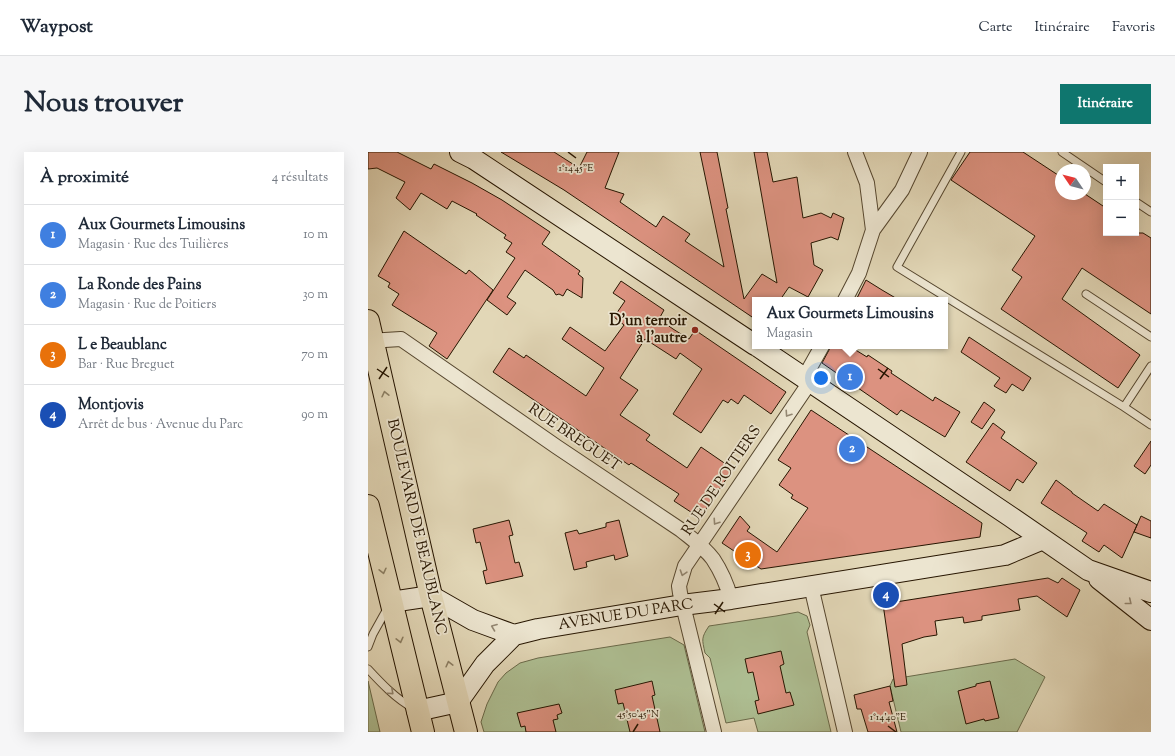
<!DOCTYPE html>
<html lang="fr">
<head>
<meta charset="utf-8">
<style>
	body { margin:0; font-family:"Sorts Mill Goudy",serif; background:#f6f6f7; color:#1f2937 }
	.controls { position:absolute; right:12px; top:12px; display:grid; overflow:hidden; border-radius:0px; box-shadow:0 4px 16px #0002 }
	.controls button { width:36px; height:36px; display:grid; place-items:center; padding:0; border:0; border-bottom:1px solid #e0e1e3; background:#fff; color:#1f2937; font:20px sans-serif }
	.compass { position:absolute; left:687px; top:12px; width:36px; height:36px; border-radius:50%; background:#fff; box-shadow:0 4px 16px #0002; rotate:305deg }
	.you { position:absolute; left:453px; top:226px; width:14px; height:14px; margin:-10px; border:3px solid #fff; border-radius:50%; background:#1a73e8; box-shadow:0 0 0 6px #1a73e833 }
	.badge { display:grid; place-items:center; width:26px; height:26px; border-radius:50%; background:#0f766e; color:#fff; font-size:13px; font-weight:700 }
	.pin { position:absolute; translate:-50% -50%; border:2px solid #fff; box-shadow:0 1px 4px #0006 }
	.popup { position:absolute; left:384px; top:145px; width:196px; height:52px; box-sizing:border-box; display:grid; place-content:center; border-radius:0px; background:#fff; filter:drop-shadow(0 1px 3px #0005); font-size:13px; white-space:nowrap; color:#747a83 }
	.popup b { font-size:15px; color:#1f2937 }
	.popup::after { content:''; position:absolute; left:50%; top:100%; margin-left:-8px; border:8px solid transparent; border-top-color:#fff }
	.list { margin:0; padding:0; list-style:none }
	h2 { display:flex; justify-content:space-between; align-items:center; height:52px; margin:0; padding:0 16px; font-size:17px }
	h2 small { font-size:13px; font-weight:400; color:#747a83 }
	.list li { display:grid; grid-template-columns:26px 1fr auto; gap:12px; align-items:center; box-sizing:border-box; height:60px; padding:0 16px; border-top:1px solid #e0e1e3 }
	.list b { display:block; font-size:15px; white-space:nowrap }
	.list p { margin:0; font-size:13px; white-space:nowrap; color:#747a83 }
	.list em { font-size:13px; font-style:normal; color:#747a83 }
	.map { position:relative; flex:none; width:783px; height:580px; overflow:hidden; border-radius:0px }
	header { display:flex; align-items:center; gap:24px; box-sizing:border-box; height:56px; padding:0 20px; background:#fff; border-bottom:1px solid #e0e1e3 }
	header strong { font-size:19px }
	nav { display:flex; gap:22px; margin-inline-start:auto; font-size:14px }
	.intro { display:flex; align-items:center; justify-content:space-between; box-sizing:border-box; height:96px; padding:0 24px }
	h1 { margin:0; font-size:28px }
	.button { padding:10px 18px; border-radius:0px; background:#0f766e; color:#fff; font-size:14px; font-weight:700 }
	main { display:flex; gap:24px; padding:0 24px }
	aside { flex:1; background:#fff; border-radius:0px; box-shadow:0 4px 16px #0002 }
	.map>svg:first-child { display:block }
</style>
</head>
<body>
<header>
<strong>Waypost</strong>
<nav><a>Carte</a><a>Itinéraire</a><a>Favoris</a></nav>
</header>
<div class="intro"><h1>Nous trouver</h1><a class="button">Itinéraire</a></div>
<main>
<aside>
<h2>À proximité<small>4 résultats</small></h2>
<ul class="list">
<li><span class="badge" style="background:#3f7fe0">1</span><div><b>Aux Gourmets Limousins</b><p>Magasin · Rue des Tuilières</p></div><em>10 m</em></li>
<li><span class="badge" style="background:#3f7fe0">2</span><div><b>La Ronde des Pains</b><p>Magasin · Rue de Poitiers</p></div><em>30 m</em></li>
<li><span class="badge" style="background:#e8710a">3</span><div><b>L e Beaublanc</b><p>Bar · Rue Breguet</p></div><em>70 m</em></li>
<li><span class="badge" style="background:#1a4fb4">4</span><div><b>Montjovis</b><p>Arrêt de bus · Avenue du Parc</p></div><em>90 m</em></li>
</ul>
</aside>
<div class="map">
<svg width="783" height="580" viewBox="0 0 783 580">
	<rect width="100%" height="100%" fill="#e2d7b7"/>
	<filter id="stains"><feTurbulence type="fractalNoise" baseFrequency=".005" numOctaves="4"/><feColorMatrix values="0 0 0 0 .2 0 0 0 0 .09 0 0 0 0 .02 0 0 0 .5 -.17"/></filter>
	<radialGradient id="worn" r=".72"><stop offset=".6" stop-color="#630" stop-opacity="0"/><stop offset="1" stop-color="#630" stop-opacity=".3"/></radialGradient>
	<!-- green -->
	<path fill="#aebf93" stroke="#6a6a4a" d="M430 460 439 464 442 473 439 480 463 580H390L386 566 358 571 342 506 337 501C334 487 333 486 341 474L408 464Z
		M302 485 316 493 337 580H116L113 570 119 552 130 530 138 521 152 511 170 506Z
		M647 507 677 525 649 580H533L522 534 525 527Z
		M0 529 12 580H0Z"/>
	<!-- building -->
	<path fill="#dc9280" stroke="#261500" d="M0 0H29L63 17 66 12 104 31 134 48 182 80 174 92 212 119 210 122 215 126 214 146 199 137 195 144 191 142 188 143 185 138 157 118 139 145 148 151 139 163 119 148 147 106 138 100 144 91 136 86 138 83 108 63 109 62 84 49 79 57 53 41 42 58 28 46 37 30 9 16 0 17Z
		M133 0H186L211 16 219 0H251L237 36 256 42 252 50 288 75 295 64 322 82 317 89 356 115 332 0H349L360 56 358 57 376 147 394 122 409 131 386 0H399L405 30 429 25 435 66 453 61 463 66 465 61 476 66 470 88 463 85 443 91 446 113 455 118 440 145 421 135 412 148H387V167L196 38Z
		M602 0H655L693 25V42H717L738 56V81H775L783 86V162L714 116 694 147 772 203 750 236 633 157 654 125 644 118 667 84 583 28Z
		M36 79 98 122 101 118 125 138 79 207 61 194 69 181 24 153 31 142 20 135 22 131 10 124Z
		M498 128 514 138 531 148H488Z
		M253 129 296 158 291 167 305 177 321 187 327 178 418 240 403 262 376 243 370 252 363 247 360 251 355 248 333 281 305 262 334 217 312 201 308 207 277 187 252 226 270 238 252 263 282 283 278 288 319 316 333 295 365 317 332 366 306 349 311 342 263 311 261 313 125 220 141 196 156 206 158 203 218 244 236 216 194 187 202 175 237 199 256 173 246 165 257 149 245 141Z
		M601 185 663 226 655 239 644 232 638 241 626 234 632 226 593 200Z
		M462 194H481L499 205 500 203 524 219 523 221 565 249 567 245 592 260 577 285 533 258 529 263 454 211 461 198Z
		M616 250 627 258 614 277 603 270Z
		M443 258 614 371 612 385 393 417 354 391 372 364 382 375 379 379 409 400 440 356 423 346 425 343 411 333 423 316 410 308Z
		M625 271 637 280 633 286 669 311 655 331 649 327 642 339 598 310Z
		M783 289V313L777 322 766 314Z
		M688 328 704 340V341L730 359 736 352 769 373 754 406 736 393 731 400 714 389 719 381 673 351Z
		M773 364 783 369V386L766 380Z
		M141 368 145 383 141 384 147 411 151 410 155 424 118 432 115 419 119 418 112 390 108 391 105 377Z
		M251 368 260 404 247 408 246 403 218 410 219 415 206 418 197 381 209 378 211 382 238 375V371Z
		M680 426 690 431 694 426 712 438 699 465 669 444 650 447 652 458 614 464V468L596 471 595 465 567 469 569 483 556 485 534 492 539 533 527 535 515 452Z
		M413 499 416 512 412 514 418 541 422 540 426 553 390 562 387 549 391 548 385 520 380 521 377 507Z
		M284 529 287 543 284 544 292 580H262L255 551 250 552 247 538Z
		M622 529 631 566 617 569 616 567 598 572 590 539 608 534V532Z
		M522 534 525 549 521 550 529 580H500L493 557H489L486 543Z
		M191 552 194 561 189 563 190 567 185 568 188 580H158L157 574 153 575 149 561Z"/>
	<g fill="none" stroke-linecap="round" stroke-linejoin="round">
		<!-- service casing -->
		<g stroke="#55462e" stroke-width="9">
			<path id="service" d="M593 0 529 115 756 255 783 273
				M694 0 738 30
				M768 50 783 60
				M718 142 783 185
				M756 255 783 214
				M0 495 5 482 20 455
				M0 517C13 531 28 547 45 556"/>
		</g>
		<!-- minor casing -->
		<g stroke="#55462e" stroke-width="16">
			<path id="minor" d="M505 78 534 38 552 0
				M477 148 491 121 505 78 499 31 487 0
				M0 189 33 187 189 295 313 378C324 387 336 395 345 407 353 419 359 433 363 447
				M436 226 454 194
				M443 434 477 580
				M346 580 312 441 311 434 317 414 442 230"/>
		</g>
		<!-- secondary casing -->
		<g stroke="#261500" stroke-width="22">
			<path id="secondary" d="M92 0 106 7 387 193
				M389 194 643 365 720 418 783 440
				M731 427 783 468
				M23 450 63 444 105 468 146 483
				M49 559 90 550 117 512 146 483 170 477 314 453 363 447 637 403 675 387"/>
		</g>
		<!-- primary casing -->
		<g stroke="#261500" stroke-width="24">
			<path id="primary" d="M0 169 63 444 98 580
				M0 354 55 580"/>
		</g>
		<!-- service -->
		<use href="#service" stroke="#ece5d0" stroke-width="7"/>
		<!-- minor -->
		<use href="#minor" stroke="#ece5d0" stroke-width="14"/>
		<!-- secondary -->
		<use href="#secondary" stroke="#ece5d0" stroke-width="20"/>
		<!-- primary -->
		<use href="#primary" stroke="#e2d7b7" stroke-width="22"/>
	</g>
	<!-- one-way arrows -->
	<defs><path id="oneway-chevron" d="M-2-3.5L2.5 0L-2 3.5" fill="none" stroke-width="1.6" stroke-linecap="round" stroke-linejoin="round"/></defs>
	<g stroke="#8d8065">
		<use href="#oneway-chevron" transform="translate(17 242) rotate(-103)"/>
		<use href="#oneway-chevron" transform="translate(15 419) rotate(77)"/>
		<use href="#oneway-chevron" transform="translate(32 488) rotate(76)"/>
		<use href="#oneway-chevron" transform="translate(81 512) rotate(-104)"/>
	</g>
	<g stroke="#938772">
		<use href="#oneway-chevron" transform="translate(420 262) rotate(124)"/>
		<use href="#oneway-chevron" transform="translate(348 370) rotate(124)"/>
		<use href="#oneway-chevron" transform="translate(315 421) rotate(108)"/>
		<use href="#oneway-chevron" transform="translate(761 450) rotate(39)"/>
		<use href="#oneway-chevron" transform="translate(126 475) rotate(-159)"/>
		<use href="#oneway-chevron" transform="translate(23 540) rotate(42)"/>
	</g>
	<!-- ticks -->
	<path fill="none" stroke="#261500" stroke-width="1.5" d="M200 0 208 6M9 217 21 225M510 217 521 225M11 227 19 215M512 227 520 216M346 452 357 460M347 462 355 450M520 574 528 580M265 580 270 572"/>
	<!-- markers -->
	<circle fill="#8f2418" stroke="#ece5d0" stroke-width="1.5" cx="327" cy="178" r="4"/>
	<g text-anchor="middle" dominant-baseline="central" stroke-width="3.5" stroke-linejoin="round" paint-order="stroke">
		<!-- poi labels -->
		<g font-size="15" font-weight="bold" fill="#261500" stroke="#ece5d0" text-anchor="end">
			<text x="319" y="169">D'un terroir<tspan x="319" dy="17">à l'autre</tspan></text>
		</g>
		<!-- street labels -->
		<g font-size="15" fill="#261500" stroke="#ece5d0">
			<text transform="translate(206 286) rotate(34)">RUE BREGUET</text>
			<text transform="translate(354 329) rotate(-56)">RUE DE POITIERS</text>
			<text transform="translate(48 375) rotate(77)">BOULEVARD DE BEAUBLANC</text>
			<text transform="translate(258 463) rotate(-9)">AVENUE DU PARC</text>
		</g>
	</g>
	<g font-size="10" text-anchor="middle" fill="#261500" stroke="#ece5d0" stroke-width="3.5" stroke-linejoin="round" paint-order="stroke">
		<text x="208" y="19">1°14'45"E</text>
		<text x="270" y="565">45°50'45"N</text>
		<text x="520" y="568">1°14'40"E</text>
	</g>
	<rect width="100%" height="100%" filter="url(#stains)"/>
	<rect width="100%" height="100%" fill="url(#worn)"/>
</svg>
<div class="controls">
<button>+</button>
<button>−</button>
</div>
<svg class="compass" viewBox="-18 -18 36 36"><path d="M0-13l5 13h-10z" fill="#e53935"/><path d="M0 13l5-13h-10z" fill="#747a83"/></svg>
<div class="you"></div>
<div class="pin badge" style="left:482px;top:225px;background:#3f7fe0">1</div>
<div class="popup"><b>Aux Gourmets Limousins</b>Magasin</div>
<div class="pin badge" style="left:484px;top:297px;background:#3f7fe0">2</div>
<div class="pin badge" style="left:380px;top:403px;background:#e8710a">3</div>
<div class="pin badge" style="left:518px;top:443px;background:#1a4fb4">4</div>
</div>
</main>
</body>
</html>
